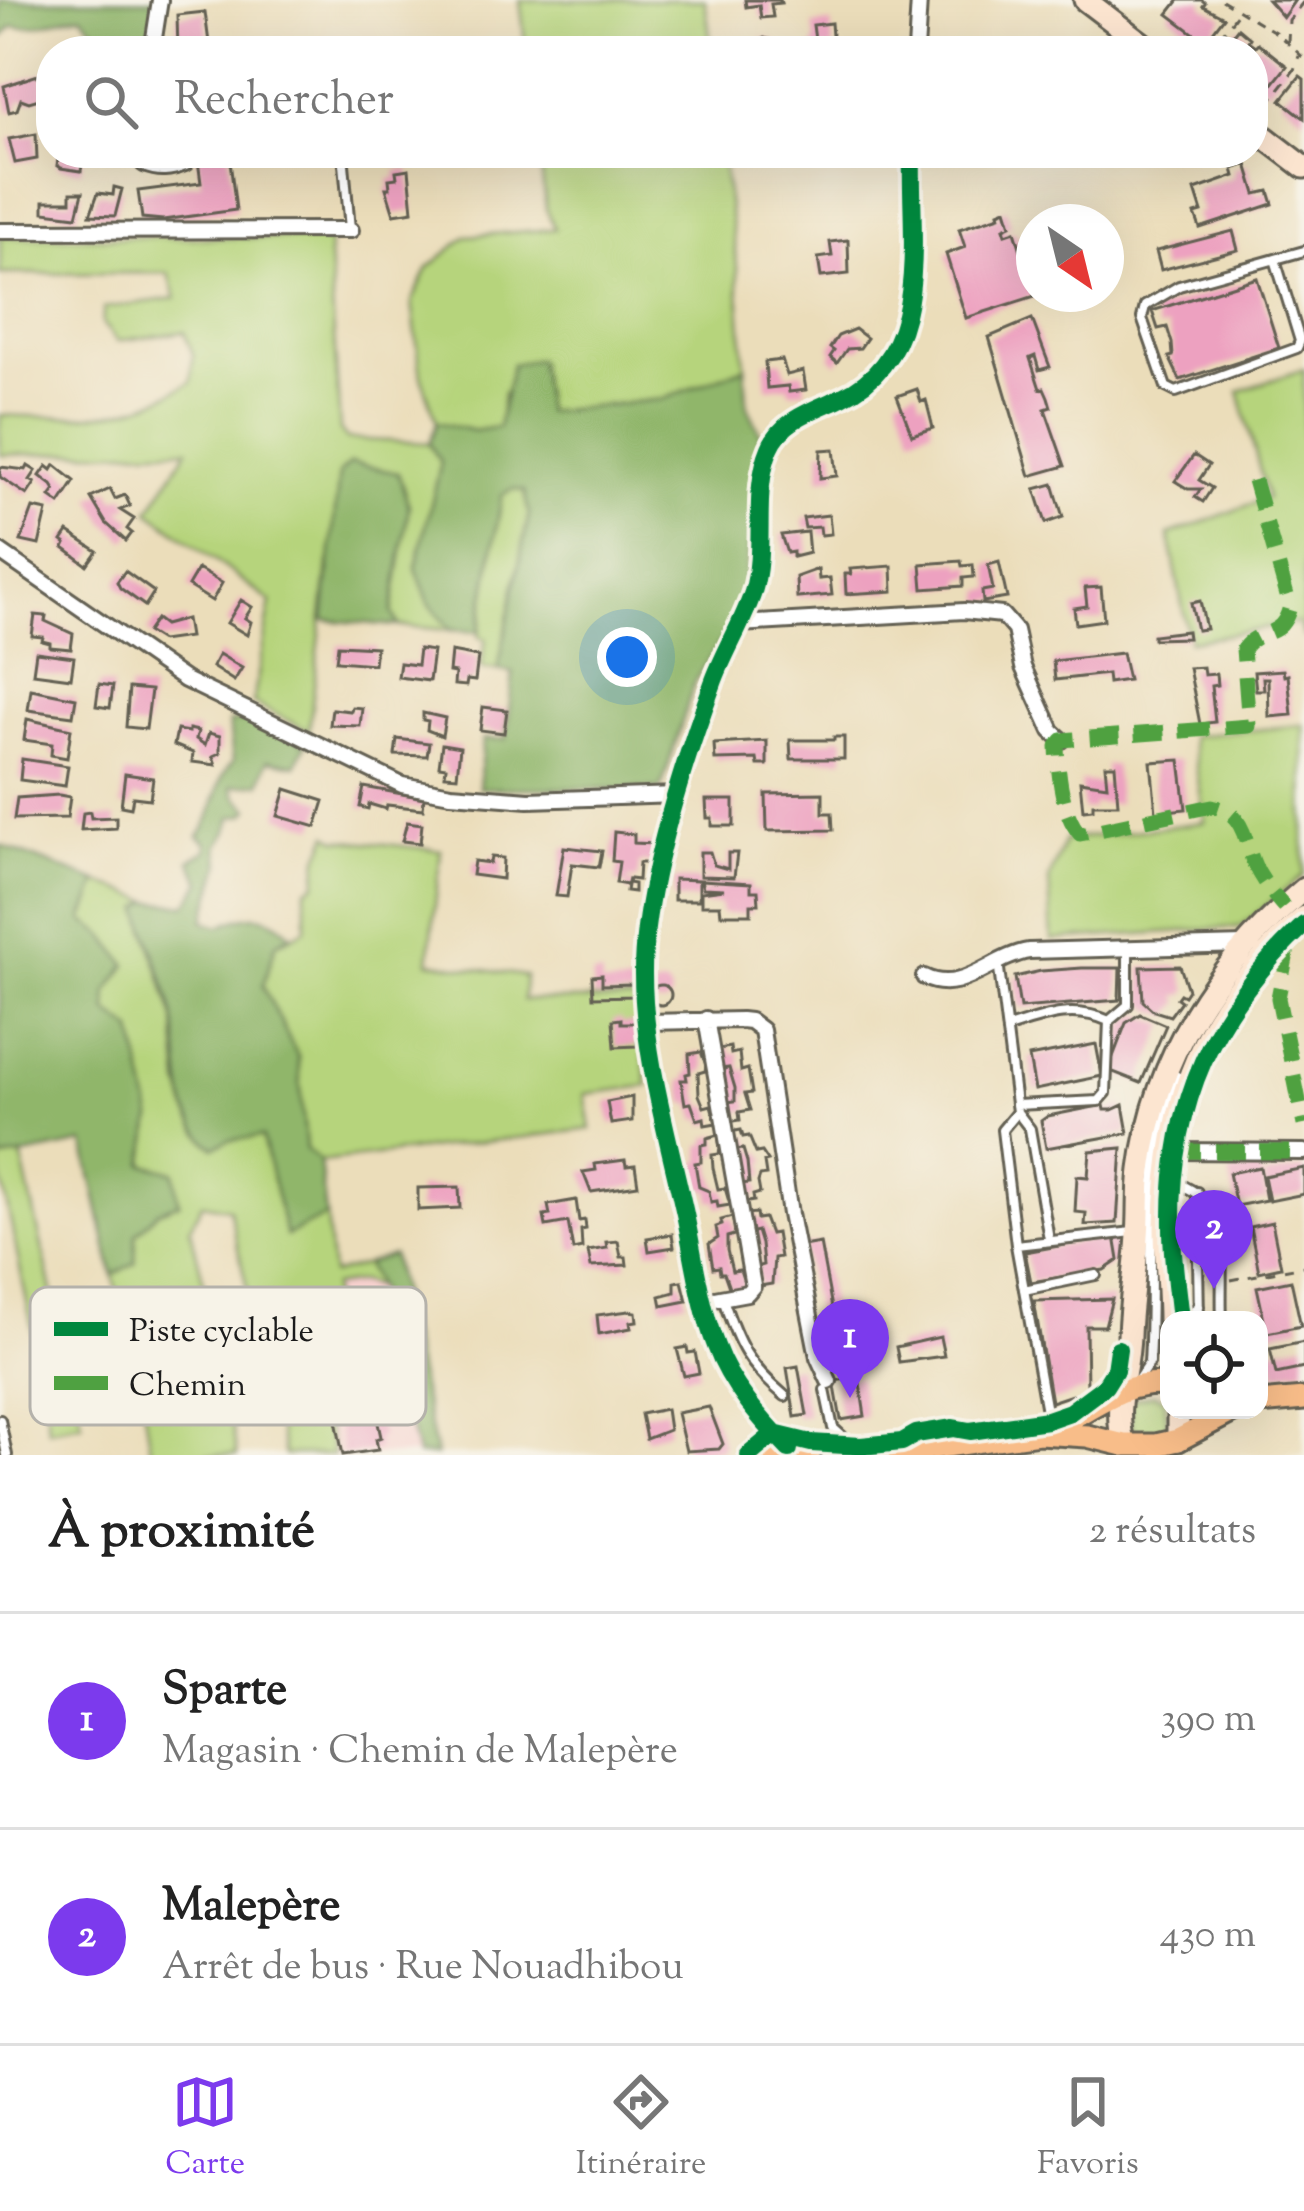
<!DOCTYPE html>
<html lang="fr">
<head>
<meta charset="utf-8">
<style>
	body { margin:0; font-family:"Sorts Mill Goudy",serif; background:#f2f2f2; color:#222 }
	.controls { position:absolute; right:36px; bottom:36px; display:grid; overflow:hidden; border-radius:24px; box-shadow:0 12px 48px #0002 }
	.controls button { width:108px; height:108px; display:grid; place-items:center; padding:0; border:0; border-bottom:3px solid #e0e0e0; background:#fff; color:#222; font:60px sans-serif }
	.compass { position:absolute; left:1016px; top:204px; width:108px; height:108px; border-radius:50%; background:#fff; box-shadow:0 12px 48px #0002; rotate:145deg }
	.you { position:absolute; left:627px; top:657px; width:42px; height:42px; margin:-30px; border:9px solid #fff; border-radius:50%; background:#1a73e8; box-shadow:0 0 0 18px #1a73e833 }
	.badge { display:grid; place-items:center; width:78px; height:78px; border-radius:50%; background:#7c3aed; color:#fff; font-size:39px; font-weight:700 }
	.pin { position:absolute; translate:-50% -99px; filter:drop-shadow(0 3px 6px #0008) }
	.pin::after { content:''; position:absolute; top:63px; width:42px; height:36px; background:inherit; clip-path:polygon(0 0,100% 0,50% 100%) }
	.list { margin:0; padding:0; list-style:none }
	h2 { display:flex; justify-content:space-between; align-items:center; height:156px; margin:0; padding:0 48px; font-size:51px }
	h2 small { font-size:39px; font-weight:400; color:#767676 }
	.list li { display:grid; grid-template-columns:78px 1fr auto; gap:36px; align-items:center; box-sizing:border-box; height:216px; padding:0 48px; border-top:3px solid #e0e0e0 }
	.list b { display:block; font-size:45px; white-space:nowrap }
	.list p { margin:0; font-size:39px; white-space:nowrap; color:#767676 }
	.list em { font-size:39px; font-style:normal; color:#767676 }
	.icon { flex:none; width:66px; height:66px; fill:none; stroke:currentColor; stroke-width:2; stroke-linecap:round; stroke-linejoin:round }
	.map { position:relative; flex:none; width:1304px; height:1455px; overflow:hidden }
	.search { position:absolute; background:#fff; box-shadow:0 12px 48px #0002; left:36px; right:36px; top:36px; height:132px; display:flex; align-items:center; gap:30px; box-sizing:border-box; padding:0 42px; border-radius:48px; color:#767676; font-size:45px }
	.sheet { height:588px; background:#fff }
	nav { display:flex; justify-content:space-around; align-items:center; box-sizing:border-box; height:168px; border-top:3px solid #e0e0e0; background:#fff; font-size:33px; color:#767676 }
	nav a { display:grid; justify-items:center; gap:6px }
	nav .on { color:#7c3aed }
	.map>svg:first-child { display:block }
</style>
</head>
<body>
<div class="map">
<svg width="1304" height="1455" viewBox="0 0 1304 1455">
	<rect width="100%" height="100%" fill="#f7f3e8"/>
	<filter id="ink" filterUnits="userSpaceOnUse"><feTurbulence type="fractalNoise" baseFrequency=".00833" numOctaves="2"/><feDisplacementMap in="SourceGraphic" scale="24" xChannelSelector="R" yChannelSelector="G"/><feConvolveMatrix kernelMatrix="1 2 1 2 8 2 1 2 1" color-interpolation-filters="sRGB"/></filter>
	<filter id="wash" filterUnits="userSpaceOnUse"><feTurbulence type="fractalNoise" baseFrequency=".004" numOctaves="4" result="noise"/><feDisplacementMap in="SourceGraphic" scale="48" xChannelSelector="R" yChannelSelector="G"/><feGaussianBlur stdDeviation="2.7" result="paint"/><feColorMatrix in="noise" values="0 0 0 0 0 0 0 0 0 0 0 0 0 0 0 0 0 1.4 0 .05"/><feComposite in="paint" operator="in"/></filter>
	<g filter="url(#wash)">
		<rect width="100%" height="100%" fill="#ebddba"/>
		<!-- built -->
		<path fill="#f7d0ce" d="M360 1282 377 1288 417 1455H333L307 1332 331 1310V1286Z"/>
		<!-- green -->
		<path fill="#b6d47b" stroke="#69784c" stroke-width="3" d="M520 0H705L712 51H526Z
			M539 153H721L736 255 745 367 664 399 544 412 503 393 499 427 474 431 437 422 421 376 412 302 428 268 467 236 555 229 546 208Z
			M0 237 328 238 340 430 347 439 429 443 441 463 416 568 429 603 451 630 399 626 392 612 409 506 398 474 328 564 309 731 253 703 271 602 149 511 188 449 0 455V415C76 417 123 423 191 382L193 354 184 332 117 341 102 323 104 308 176 298 169 273 0 274Z
			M1304 369V638L1298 623 1189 641 1169 535 1267 498 1239 391Z
			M512 489 524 491 529 513 498 670 481 668 486 639 479 637 502 495Z
			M1304 725V875L1240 927 1052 940 1049 879 1065 840 1205 822 1191 736Z
			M329 834 336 839 441 850 429 962 525 976 523 1000H635L648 1086 585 1094 591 1129 320 1162 306 1149 298 1057 263 986 276 944 306 929V889L316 883 319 857Z
			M98 882 150 901 140 910 175 1022 180 1085 214 1147 229 1140 262 1136 286 1235 326 1216 332 1274 366 1264 377 1288 360 1282 332 1286 331 1310 307 1332 333 1455H284L229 1208 202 1203 190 1227 215 1328 237 1455H151L137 1369 113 1275 135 1263 136 1234 158 1211 179 1203 174 1172 144 1165 152 1118 108 1013 107 992 83 920Z
			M21 1154 82 1423 48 1429 44 1386 0 1170V1160Z
			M1153 1394 1165 1398 1168 1430 1158 1435H1133L1129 1400Z"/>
		<!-- forest -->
		<path fill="#90b66b" stroke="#566944" stroke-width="3" d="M0 0H163L156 51H124L122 45 105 41 82 15C57 16 39 31 13 26L0 40Z
			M538 359 545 412 664 399 745 367 747 404 761 435 743 608 695 681 661 789 479 788 483 739H506L513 673 498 670 529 514 524 491 512 489 502 495 479 632 451 630 429 603 416 568 441 463 429 443 437 422 474 431 498 427 512 364Z
			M350 463 398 473 409 506 392 612 399 626 324 620 339 473Z
			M266 720 305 745 296 765 268 760 260 783 232 786 236 796 250 809 246 814 232 817 228 831 218 846 221 863 204 921 220 926C249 912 267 911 291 934L276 944 263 986 298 1057 306 1149 320 1162 326 1216 286 1236 262 1137 229 1140 214 1147C171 1114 186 1064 174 1017 165 981 151 945 140 909L150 901 186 905 202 882 190 860 207 851V843L198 836C218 815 212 783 233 761L229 722Z
			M0 845 98 882 83 920 104 935 127 965 107 992 108 1012 134 1031 152 1118 144 1164 174 1172 179 1203 158 1211 136 1234 135 1263 113 1275 84 1143 0 1160Z
			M392 1255 436 1455H417L377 1288 366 1264Z"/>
		<g id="blocks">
			<!-- building -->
			<path fill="#eda1c0" d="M745 0H780L781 3 771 4 773 17 761 18 759 5 746 7Z
				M1179 0H1202L1205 3 1203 6 1224 17 1205 42 1168 14Z
				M1268 0H1295L1283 17Z
				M205 12 210 51H178L177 15Z
				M831 23 833 48 811 51 815 40 813 25Z
				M1238 28 1250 38 1248 41 1255 46 1258 43 1287 66 1268 90 1253 78V51H1220Z
				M764 38 773 40 781 51H754L757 42Z
				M44 73 46 97 29 102 21 99 17 110 9 112 4 86Z
				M1300 76 1304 79V118L1281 100Z
				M36 134 37 159 15 163 9 139Z
				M59 153H84L81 171 61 168 57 165Z
				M197 153H229L236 210 163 220 142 218 138 191 201 183Z
				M1247 164 1256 194 1269 191 1273 204 1200 228 1195 214 1202 212 1195 190 1235 176 1233 169Z
				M409 169 413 211 394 214 386 188H390L389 179 397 178 396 171Z
				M114 187 122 189 115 216 90 215 98 193 113 195Z
				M71 192H83L77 216 44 212V201H71Z
				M1006 209 1011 225 1004 228 1006 234 1015 231 1035 296 966 318 946 254 965 247 959 229 1000 216 999 212Z
				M1233 231 1238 250 1161 270 1156 251Z
				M848 240 849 274 821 277 818 258 832 256 830 242Z
				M1257 278 1279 348 1180 380 1169 357 1173 356 1172 343 1167 327 1158 329 1152 311Z
				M1032 319 1050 367 1039 370 1035 356 1030 358 1040 389 1044 388 1048 397 1051 407 1045 409 1065 466 1030 476 989 337Z
				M855 329 867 338 860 348 847 349 837 363 830 357 834 351 830 348 838 336Z
				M782 360 787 375 803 371 806 390 789 392 788 386 767 388 765 362Z
				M917 389 921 402 926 400 933 428 912 435 897 396Z
				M834 449 837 476 820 478 821 450Z
				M1194 455 1209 465 1199 480 1212 488 1203 502 1195 497 1201 489H1188L1175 481Z
				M55 465 75 481 60 504 50 497 55 490 52 485 40 476 47 466 52 470Z
				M28 466 36 471 30 480 35 483 27 495 0 477V467L26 470Z
				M1053 484 1063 517 1046 523 1035 489Z
				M110 489 115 499 125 495 130 506 120 510 134 519 127 529 132 533 126 541 106 523 91 498Z
				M33 508 47 511 39 545 21 541Z
				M829 515 831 534 821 535 820 527 805 528 803 518Z
				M68 532 97 551 87 565 64 548 66 544 62 541Z
				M807 532 809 553 793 557V552L787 553 781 535Z
				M961 561 962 566 973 565 974 577 963 578V586L923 589 921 564Z
				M999 562 1007 598 983 602 982 591 993 589 988 565Z
				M892 566 893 591 846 594 845 574H851L850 569Z
				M198 569 222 583 212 601 188 586Z
				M818 569 819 579 830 578 832 595 797 598 796 577Z
				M125 571 154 592 145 606 120 588 117 582Z
				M1101 587 1104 620 1076 624 1074 608 1087 606 1085 588Z
				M241 600 252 607 245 618 251 622 247 635 227 623Z
				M1200 601 1206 629 1197 630 1191 603Z
				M35 615 46 616 45 621 73 634 71 649 50 647V643L42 641 43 637 32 636Z
				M156 619 164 625 186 619 189 637 161 641 147 632Z
				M1187 631 1188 638 1153 639V635Z
				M338 645 376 647 374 664 336 661Z
				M419 649 433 651 429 681 398 677 400 663 417 665Z
				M36 652 74 657 71 678 33 673Z
				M451 652 478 657 475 681 467 680 466 686 454 685 455 673 449 672Z
				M1122 653 1128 680 1108 683 1107 674 1055 680 1053 661Z
				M219 654 242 668 234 681 212 667Z
				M1203 667 1204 675 1216 674 1217 685 1211 686 1215 722 1200 724 1189 668Z
				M1283 670 1284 676 1288 675 1292 715 1269 717 1268 678H1263L1264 690H1256L1254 672Z
				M99 684 113 686 110 708 96 706Z
				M129 688 151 690 146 729 126 727Z
				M31 689 76 698 73 716 28 710Z
				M352 707 362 708 360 726 330 725 332 709 351 711Z
				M483 707 507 710 504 733 480 730Z
				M423 713 445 718 442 736 427 730 428 721 423 720Z
				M27 719 71 729 67 758 51 755 52 744 24 740Z
				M189 729 198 731 196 739 205 745 209 733 220 736V753L213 756 216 765 192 762 193 753 174 745 177 730 189 732Z
				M834 737H844V759H791L790 740H834Z
				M397 739 429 743 427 756 395 755Z
				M767 741V765H758L757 759 715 760 714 744Z
				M442 744 460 747 457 776 445 775 446 767 439 766Z
				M22 759 68 766 65 786 20 780Z
				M1180 760 1186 809 1156 812 1151 762Z
				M1105 765H1115L1118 804H1093V809L1083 810 1080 781 1107 785Z
				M125 774 153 778 150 799 133 797 131 808 121 806Z
				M364 787 424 798 423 809 387 805 386 809 369 804 368 809 360 807Z
				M286 789 324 801 316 827 278 816Z
				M823 793V813H832L833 830 767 831 766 794Z
				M59 795 70 797 67 818 14 819 17 798Z
				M706 800H734V826H712V818H707Z
				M90 812 91 818 116 817V828L81 830 83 813Z
				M407 822 422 824 420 843 402 841Z
				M614 832 634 834V843L655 844 652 863H639L638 880 629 879 628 883 634 884V892L626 891 627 885 616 883 619 862 612 861Z
				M564 847 602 851 599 867 572 864 567 897 556 896Z
				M700 852H710L714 865 728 869V853H737L734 877 700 876Z
				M491 857 503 858 502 879 472 875 474 861 490 863Z
				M674 879 699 880V900H674Z
				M701 880 751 883V891H758L759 904H751V914H721L720 905H701V892L724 889 703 888Z
				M1180 966 1188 990 1184 996 1180 994 1177 998 1181 1001 1170 1016 1154 1011 1143 1001 1141 967Z
				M1082 968H1120L1119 1000 1020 1008 1015 977 1041 971Z
				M602 975V985L633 984 634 996 593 997 592 976Z
				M651 995a10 10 0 1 1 20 0a10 10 0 1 1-20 0Z
				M1140 1014 1166 1025 1141 1083 1108 1070 1126 1023Z
				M621 1019V1023H636L637 1046 615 1047 613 1020Z
				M1096 1044 1102 1076 1035 1090 1029 1057Z
				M730 1047 731 1054 739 1052 741 1071 748 1069 752 1093 745 1094 750 1110 739 1112 740 1120 728 1122 727 1102 735 1101V1088L729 1068 721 1069 717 1056 719 1049Z
				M701 1052 706 1065 705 1071 698 1073 699 1095 704 1107 711 1105 716 1123 705 1125 704 1118 697 1120 691 1103 685 1104 681 1080H687L686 1074 690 1073 689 1054Z
				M632 1097V1121L611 1124 607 1102Z
				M1104 1105 1105 1110H1112L1123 1105 1128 1133 1046 1148 1041 1121 1048 1116Z
				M741 1130 743 1137 749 1136 756 1153 762 1152 768 1161 764 1162 766 1175 760 1176 758 1182 760 1193 753 1195 754 1201 742 1203 741 1184 749 1183 747 1162 743 1149 735 1150 730 1132Z
				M718 1135 720 1148 719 1154 712 1155 713 1168 718 1189 725 1188 730 1205 718 1207 717 1201 711 1202 709 1191 699 1187 695 1163 701 1162V1145L707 1144V1138Z
				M1122 1148 1117 1223 1085 1225 1086 1213 1075 1212 1077 1176 1088 1177 1090 1151Z
				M625 1160 626 1166 635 1165 638 1185 591 1192 583 1172 596 1170 595 1164Z
				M1260 1167 1266 1200 1236 1206 1229 1173Z
				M1304 1168V1194L1269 1201 1264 1176Z
				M459 1187 460 1208 418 1210V1188Z
				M576 1200 579 1221 585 1220 586 1229 581 1230 582 1248 573 1250 568 1222 546 1226 544 1216 550 1215 548 1205Z
				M756 1213 757 1219 764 1218 770 1234 776 1233 780 1257 774 1258 772 1284 760 1286 756 1267 763 1265 761 1244 757 1231 749 1233 745 1214Z
				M732 1217 735 1230 734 1235 727 1237V1250L732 1271 740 1270 744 1282 742 1288 730 1290 724 1273H720L719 1267 713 1268 709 1244 718 1238 716 1227 722 1225 721 1220Z
				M1272 1222 1281 1267 1259 1272 1250 1227Z
				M672 1234 674 1247 649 1251 647 1238Z
				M1115 1236 1119 1260 1104 1270 1031 1282 1025 1252Z
				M618 1241 621 1257H626L627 1265 591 1267 588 1251 607 1248 606 1242Z
				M820 1243 837 1335 831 1337 838 1356 823 1359 803 1246Z
				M1291 1280 1301 1326 1267 1333 1257 1287Z
				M682 1281 687 1301 662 1306 660 1296 675 1292V1282Z
				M1112 1299 1105 1326H1086L1087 1390 1051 1402 1034 1301Z
				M629 1311 636 1312 637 1321 630 1322 631 1328 599 1334 597 1315Z
				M354 1330 371 1415 376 1414 381 1437 376 1439 378 1450 343 1455 319 1337Z
				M940 1337 944 1356 899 1362 896 1347Z
				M1304 1342V1368L1276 1374 1270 1349Z
				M687 1347 688 1353 695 1352 699 1373 684 1376 677 1349Z
				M798 1366 807 1415 795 1417 787 1368Z
				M859 1377 865 1416 841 1420 834 1381Z
				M709 1407 723 1444 719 1449 686 1451 677 1413Z
				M666 1409 669 1430 646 1439 641 1414Z"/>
		</g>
	</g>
	<g filter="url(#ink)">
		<use href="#blocks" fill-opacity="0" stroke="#646053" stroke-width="3"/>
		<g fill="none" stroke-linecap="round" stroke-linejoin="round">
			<!-- lane casing -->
			<g stroke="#646053" stroke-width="14">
				<path id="lane" d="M343 153 350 229
					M1275 259 1300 341 1297 348 1176 392 1166 387 1142 318 1145 306 1179 286 1304 251
					M998 961 1017 1112 1002 1130 1016 1245
					M1008 1028C1045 1016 1073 1005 1109 1021L1128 1005V948
					M1016 1105 1099 1101 1106 1093 1109 1021
					M1017 1112 1030 1129 1049 1239
					M1168 1181C1235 1195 1219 1266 1222 1320
					M1197 1192 1199 1320
					M1024 1290 1096 1275
					M723 1299C738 1344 748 1365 785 1396
					M1181 1320 1199 1306
					M1135 1384 1149 1363C1155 1268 1141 1166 1177 1076
					M825 1390 833 1428 856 1449
					M0 1420 7 1455
					M1049 1428 1016 1245 1133 1232"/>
			</g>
			<!-- street casing -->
			<g stroke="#646053" stroke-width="20">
				<path id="street" d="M152 51 160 0
					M916 51 919 0
					M144 164C159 170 170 169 185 163L188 153
					M0 231 351 230
					M0 552 185 680 402 785 451 794 529 800 677 795
					M739 624 964 611 1002 615 1015 630 1023 667 1052 731 1062 740
					M924 977C962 996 991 957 1029 951L1244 945
					M647 1022 741 1020 750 1021 762 1030 790 1214 818 1357 829 1381
					M1170 1151 1304 1152
					M704 1301 747 1293 753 1286 706 1019
					M789 1449C761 1420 730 1385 716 1346 700 1305 694 1257 685 1214 668 1136 643 1053 643 973 643 886 683 765 713 683 724 652 743 623 753 592 767 545 751 493 770 448 782 419 816 409 842 397 934 354 909 237 912 153"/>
			</g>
			<!-- secondary casing -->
			<g stroke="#646053" stroke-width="27">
				<path id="secondary" d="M1085 0 1152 51
					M1253 128 1304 167
					M1169 1320C1169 1289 1165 1258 1165 1227 1166 1096 1206 1004 1304 917
					M1178 1440V1410
					M1124 1445C1112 1405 1128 1375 1129 1336 1130 1302 1136 1269 1138 1235 1140 1213 1138 1192 1141 1170 1155 1056 1217 962 1304 889"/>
			</g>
			<!-- primary casing -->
			<g stroke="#646053" stroke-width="27">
				<path id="primary" d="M1259 1403 1304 1399
					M1045 1431C1089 1414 1119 1379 1169 1385
					M771 1455 789 1449 809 1455
					M853 1455 903 1452 1039 1433 1087 1436 1124 1445H1156L1178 1440 1235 1410"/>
			</g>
			<!-- path -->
			<path stroke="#646053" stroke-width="3" stroke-dasharray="9 9" stroke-linecap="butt" d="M1222 0 1275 32 1304 58
				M1288 42 1289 20 1304 1
				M1209 51 1237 14
				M1268 103 1294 70 1299 56
				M1231 1280 1304 1266"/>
			<!-- lane -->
			<use href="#lane" stroke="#fff" stroke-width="8"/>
			<!-- street -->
			<use href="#street" stroke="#fff" stroke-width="14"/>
			<!-- secondary -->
			<use href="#secondary" stroke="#fce5d0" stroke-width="21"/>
			<!-- primary -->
			<use href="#primary" stroke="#f8bd89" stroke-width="21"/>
			<!-- quiet -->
			<path stroke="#4fa141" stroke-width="15" stroke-dasharray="30 15" stroke-linecap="butt" d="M1254 480 1290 606C1282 641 1260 626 1243 649L1249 726 1062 740 1057 746C1058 772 1062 815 1080 834L1212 806C1246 813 1243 839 1255 866 1262 881 1273 894 1284 907
				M1289 943 1278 998 1304 1125
				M1170 1151 1304 1152"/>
			<!-- cycleway casing -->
			<g stroke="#f7f3e8" stroke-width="26">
				<path id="cycleway" d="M1180 1320C1177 1289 1172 1259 1172 1228 1170 1103 1213 1009 1304 925
					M789 1449C761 1420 730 1385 716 1346 700 1305 694 1257 685 1214 668 1136 643 1053 643 973 643 886 683 765 713 683 724 652 743 623 753 592 767 545 751 493 770 448 782 419 816 409 842 397 934 354 909 237 912 153
					M749 1455 774 1434 811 1443 861 1446 902 1442 916 1434 953 1428 970 1431 1047 1420 1070 1412 1105 1386 1115 1370 1118 1349"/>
			</g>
			<!-- cycleway -->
			<use href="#cycleway" stroke="#00873e" stroke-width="18"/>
		</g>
	</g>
	<!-- legend -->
	<rect x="30" y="1287" width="396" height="138" rx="18" fill="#f7f3e8" stroke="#b5b2ab" stroke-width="3"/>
	<rect x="54" y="1322" width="54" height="14" fill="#00873e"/>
	<rect x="54" y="1376" width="54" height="14" fill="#4fa141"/>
	<g font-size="33" fill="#1c1c1c">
		<text x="129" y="1341">Piste cyclable</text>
		<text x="129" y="1395">Chemin</text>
	</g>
</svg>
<div class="controls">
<button><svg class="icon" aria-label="locate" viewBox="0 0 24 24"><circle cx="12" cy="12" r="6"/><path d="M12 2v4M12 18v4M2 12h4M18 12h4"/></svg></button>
</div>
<svg class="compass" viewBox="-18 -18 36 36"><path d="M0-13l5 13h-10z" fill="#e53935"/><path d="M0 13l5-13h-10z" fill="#767676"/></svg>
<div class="you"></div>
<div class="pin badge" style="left:850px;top:1398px">1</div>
<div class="pin badge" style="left:1214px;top:1289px">2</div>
<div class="search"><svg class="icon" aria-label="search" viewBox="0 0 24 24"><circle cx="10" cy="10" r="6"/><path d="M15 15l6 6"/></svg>Rechercher</div>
</div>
<section class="sheet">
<h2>À proximité<small>2 résultats</small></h2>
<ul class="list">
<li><span class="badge">1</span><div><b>Sparte</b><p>Magasin · Chemin de Malepère</p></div><em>390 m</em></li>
<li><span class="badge">2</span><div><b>Malepère</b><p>Arrêt de bus · Rue Nouadhibou</p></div><em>430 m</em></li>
</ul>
</section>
<nav>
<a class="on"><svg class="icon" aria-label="map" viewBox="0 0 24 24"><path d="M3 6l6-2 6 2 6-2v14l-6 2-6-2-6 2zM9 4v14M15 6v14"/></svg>Carte</a>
<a><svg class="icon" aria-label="directions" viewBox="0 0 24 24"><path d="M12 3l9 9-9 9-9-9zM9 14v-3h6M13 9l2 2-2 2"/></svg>Itinéraire</a>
<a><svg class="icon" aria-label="saved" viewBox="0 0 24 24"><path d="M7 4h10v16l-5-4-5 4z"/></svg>Favoris</a>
</nav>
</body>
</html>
